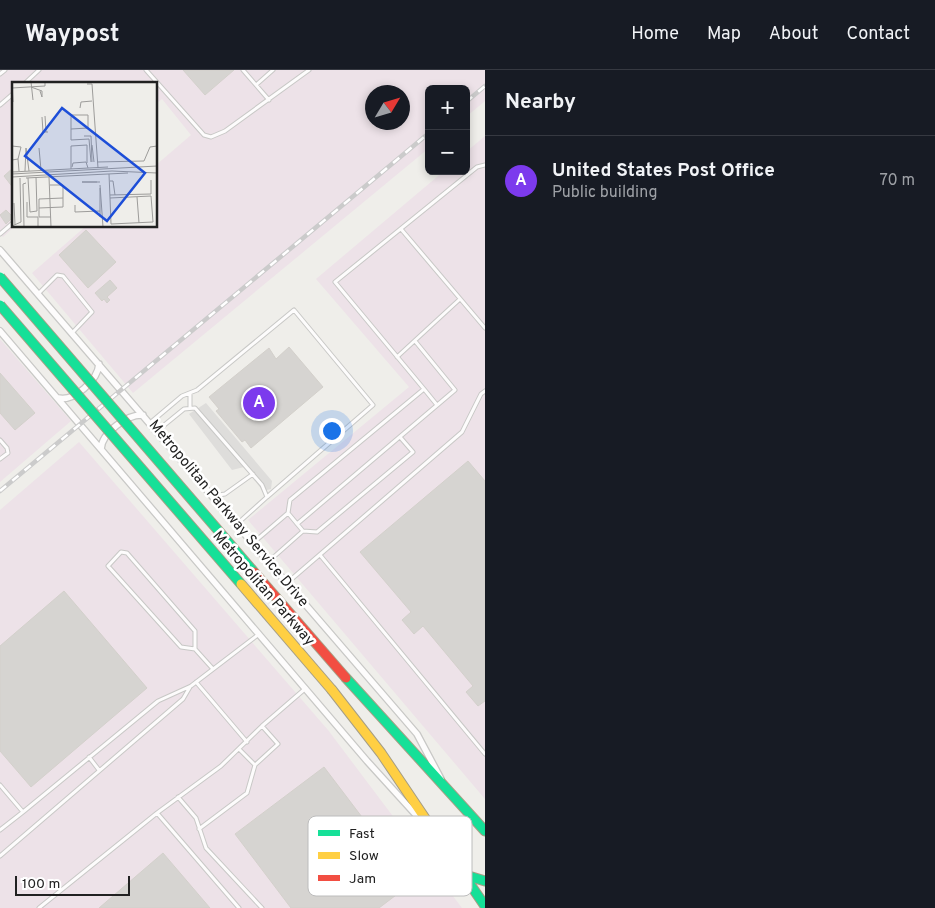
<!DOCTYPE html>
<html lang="en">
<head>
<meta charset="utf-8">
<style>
	body { margin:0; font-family:Overpass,sans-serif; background:#242831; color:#f1f3f6 }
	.controls { position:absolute; right:15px; top:15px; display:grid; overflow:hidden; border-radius:8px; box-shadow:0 2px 8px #0003 }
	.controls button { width:45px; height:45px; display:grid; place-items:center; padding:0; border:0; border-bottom:1px solid #363941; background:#171b24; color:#f1f3f6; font:25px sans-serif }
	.compass { position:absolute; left:365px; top:15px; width:45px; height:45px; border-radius:50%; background:#171b24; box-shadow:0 2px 8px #0003; rotate:52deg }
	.scale { position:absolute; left:15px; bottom:12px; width:115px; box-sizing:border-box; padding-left:5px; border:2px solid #212121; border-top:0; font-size:14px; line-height:18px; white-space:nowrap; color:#212121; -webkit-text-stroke:4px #fff; paint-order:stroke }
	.you { position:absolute; left:331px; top:360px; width:18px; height:18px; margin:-12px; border:4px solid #fff; border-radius:50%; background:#1a73e8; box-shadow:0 0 0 8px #1a73e833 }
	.badge { display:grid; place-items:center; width:32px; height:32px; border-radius:50%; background:#7c3aed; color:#fff; font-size:16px; font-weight:700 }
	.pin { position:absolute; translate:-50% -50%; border:2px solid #fff; box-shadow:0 1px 5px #0006 }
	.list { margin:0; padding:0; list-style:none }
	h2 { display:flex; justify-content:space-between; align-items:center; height:65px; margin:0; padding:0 20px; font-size:21px }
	h2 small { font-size:16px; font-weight:400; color:#9ea1a6 }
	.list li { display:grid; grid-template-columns:32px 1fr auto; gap:15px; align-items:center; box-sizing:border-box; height:90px; padding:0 20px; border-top:1px solid #363941 }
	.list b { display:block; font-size:19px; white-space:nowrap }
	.list p { margin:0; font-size:16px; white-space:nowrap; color:#9ea1a6 }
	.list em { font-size:16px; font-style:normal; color:#9ea1a6 }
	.map { position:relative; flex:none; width:485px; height:838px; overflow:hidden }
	header { display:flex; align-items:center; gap:30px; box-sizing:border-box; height:70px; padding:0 25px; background:#171b24; border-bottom:1px solid #363941 }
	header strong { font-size:24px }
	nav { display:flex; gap:28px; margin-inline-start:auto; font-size:18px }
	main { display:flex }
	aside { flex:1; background:#171b24 }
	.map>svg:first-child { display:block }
</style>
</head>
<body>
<header>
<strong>Waypost</strong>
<nav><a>Home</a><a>Map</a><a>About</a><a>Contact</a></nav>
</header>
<main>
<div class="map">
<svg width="485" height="838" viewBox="0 0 485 838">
	<rect width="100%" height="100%" fill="#efeeea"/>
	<!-- residential -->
	<path fill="#dedddb" d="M206 333 272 411 271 419 263 421 244 397 232 400 189 344Z"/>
	<!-- industrial -->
	<path fill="#ede2e8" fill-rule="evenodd" d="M0 0H485V31L466 47V19H429V78L133 323 32 203 86 156H156V95L191 65 162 29 156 34V14H14L15 156 3 167 0 164ZM372 22H402V52H372Z
		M485 66V729L248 450 409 317 316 209 444 101H466V82Z
		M0 269 71 351 0 412Z
		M79 372 328 660 462 838H0V440Z"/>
	<!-- building -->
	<path fill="#d6d4d1" stroke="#d3d0cb" d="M183 0H234L205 25Z
		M14 97V119L4 106Z
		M6 140 13 147 6 154 0 145Z
		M86 160 116 192 88 218 59 185Z
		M110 210 117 218 107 227 110 230 107 233 104 229 102 231 95 223Z
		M289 277 323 317 251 378 245 370 242 372 216 341 219 339 209 327 269 278 276 289Z
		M0 303 35 343 15 360 0 343Z
		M468 391 485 411V631L478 636 466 622 473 616 423 556 414 564 402 550 411 542 360 482Z
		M64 521 147 618 31 717 0 681V576Z
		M324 697 412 813 379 838H291L235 764Z
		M163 783 210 838H99Z"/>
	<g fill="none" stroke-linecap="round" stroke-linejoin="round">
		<!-- lane casing -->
		<g stroke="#c8c8c6" stroke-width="5">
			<path id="lane" d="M146 0 204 65 211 67 225 61 309 0
				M243 0 269 30
				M0 4 5 0
				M24 14 39 0
				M256 15 273 0
				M0 35 14 23
				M401 159 485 258
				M0 164 14 152
				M38 224 57 205 63 206 92 242 72 263
				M397 287 460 229
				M424 319 437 335
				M190 323V337
				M150 353 182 326 197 320 294 240 373 335 267 427
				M157 361 184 339 195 338 262 415 267 427 237 454
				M0 370 7 378 8 383 0 389
				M213 426 225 424 253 404
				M288 443 290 430 424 319 335 212 477 97 485 95
				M297 454 455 320 415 271
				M303 461 317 462 413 382 400 367
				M253 473 288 443 303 461 268 492
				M320 485 485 684
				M287 513 462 362 481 324 485 321
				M195 579 181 577 108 496 121 482 127 483 195 561V579L213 599
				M196 612 247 672
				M239 679 255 695
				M89 687 99 700
				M0 715 23 742 0 760
				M178 727 196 748 206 778 262 838
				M23 742 158 631 191 616 259 564
				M157 743 239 838
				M199 759 247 723 255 695 278 674 262 656
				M0 786 183 629 190 617
				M39 838 157 743 221 696 262 656 306 618"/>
		</g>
		<!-- street casing -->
		<g stroke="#c8c8c6" stroke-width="8">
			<path id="street" d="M0 180 417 664 441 709
				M0 261 367 691 426 756
				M58 328C74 332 98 310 99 294
				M101 379C102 362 128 344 143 345"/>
		</g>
		<!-- fast casing -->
		<g stroke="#a69e85" stroke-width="11">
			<path id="fast" d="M346 608 485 761
				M443 775 485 836
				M462 804 485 811"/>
		</g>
		<!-- slow casing -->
		<g stroke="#a69e85" stroke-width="11">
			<path id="slow" d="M332 620 381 683 443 775"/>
		</g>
		<!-- lane -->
		<use href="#lane" stroke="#fdfcfc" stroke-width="3"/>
		<!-- street -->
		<use href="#street" stroke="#fdfcfc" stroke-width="5.5"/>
		<!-- fast -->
		<use href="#fast" stroke="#16e098" stroke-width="9"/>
		<!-- slow -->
		<use href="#slow" stroke="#ffcf43" stroke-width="9"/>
		<!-- rail casing -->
		<g stroke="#cbcbcb" stroke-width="4.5">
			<path id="rail" d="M466 32 485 16
				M0 421 429 63"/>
		</g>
		<!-- rail -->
		<use href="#rail" stroke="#fff" stroke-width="2.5" stroke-dasharray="8" stroke-linecap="butt"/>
		<!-- fast-bridge casing -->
		<g stroke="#a69e85" stroke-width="11" stroke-linecap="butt">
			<path id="fast-bridge" d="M0 207 254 502
				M0 235 241 514"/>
		</g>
		<!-- slow-bridge casing -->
		<g stroke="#a69e85" stroke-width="11" stroke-linecap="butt">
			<path id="slow-bridge" d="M241 514 332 620"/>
		</g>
		<!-- jam-bridge casing -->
		<g stroke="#a69e85" stroke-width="11" stroke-linecap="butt">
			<path id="jam-bridge" d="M254 502 346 608"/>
		</g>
		<!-- fast-bridge -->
		<use href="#fast-bridge" stroke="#16e098" stroke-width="9"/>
		<!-- slow-bridge -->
		<use href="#slow-bridge" stroke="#ffcf43" stroke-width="9"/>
		<!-- jam-bridge -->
		<use href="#jam-bridge" stroke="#f24e42" stroke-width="9"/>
	</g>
	<g text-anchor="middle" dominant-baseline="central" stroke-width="5" stroke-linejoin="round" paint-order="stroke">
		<!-- street labels -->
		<g font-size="15" fill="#212121" stroke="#fff">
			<text transform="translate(228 444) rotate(50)">Metropolitan Parkway Service Drive</text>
			<text transform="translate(263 519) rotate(49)">Metropolitan Parkway</text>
		</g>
	</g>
	<!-- overview -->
	<g transform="translate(12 12)">
		<rect width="145" height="145" fill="#efeeea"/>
		<path fill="none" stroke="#9d9c9a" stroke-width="1" d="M0 0 1 20M19 0 21 18M75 2H80L86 86M19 5 30 9V15L28 9M0 6 33 4V0M68 26 69 20 80 19M33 34 34 50M30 35 31 50H36M59 47 76 46V33H60L59 35V58L77 57 79 80M72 54H79L80 80M80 63 82 80M0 64 9 65 6 77M27 66 29 88M0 78 6 77 7 89M85 80 132 79 138 65 145 64M60 85 61 81 74 80 76 86M59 87V64L75 63V81M13 89 14 66 17 89M0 90 96 85M0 92 145 84M97 92 98 116 139 114 141 140 99 142 98 116M0 95 100 89 145 91M37 95 39 145M14 96 116 91M16 96 18 130 25 129 24 95M98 99H101L103 113M85 100H70H88M88 103 91 145M88 106V129M98 113 139 112V98M125 115 127 141M15 120V135H26V145M2 121 3 143M63 123V130L88 129V135M27 126 51 125V103H38M39 135H27V117L51 116M0 144 9 140 8 96M12 145 11 102 14 101"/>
		<path fill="#1d4ed8" fill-opacity="0.15" stroke="#1d4ed8" stroke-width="2.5" d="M50 26 133 91 95 139 13 74Z"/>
		<rect width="145" height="145" fill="none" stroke="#212121" stroke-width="2.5"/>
	</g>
	<!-- legend -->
	<rect x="308" y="746" width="164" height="80" rx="8" fill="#fff" stroke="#bcbcbc" stroke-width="1"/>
	<rect x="318" y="760" width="22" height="6" fill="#16e098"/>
	<rect x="318" y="782" width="22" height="7" fill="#ffcf43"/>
	<rect x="318" y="805" width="22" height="6" fill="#f24e42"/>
	<g font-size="14" fill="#212121">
		<text x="349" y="768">Fast</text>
		<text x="349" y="790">Slow</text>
		<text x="349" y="813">Jam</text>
	</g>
</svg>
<div class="controls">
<button>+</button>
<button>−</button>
</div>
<svg class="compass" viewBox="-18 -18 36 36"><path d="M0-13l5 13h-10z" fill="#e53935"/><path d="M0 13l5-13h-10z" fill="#9ea1a6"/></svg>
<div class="scale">100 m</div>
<div class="you"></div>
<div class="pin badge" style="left:259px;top:333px">A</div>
</div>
<aside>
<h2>Nearby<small></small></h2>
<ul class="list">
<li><span class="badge">A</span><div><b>United States Post Office</b><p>Public building</p></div><em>70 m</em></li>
</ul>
</aside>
</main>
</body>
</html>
